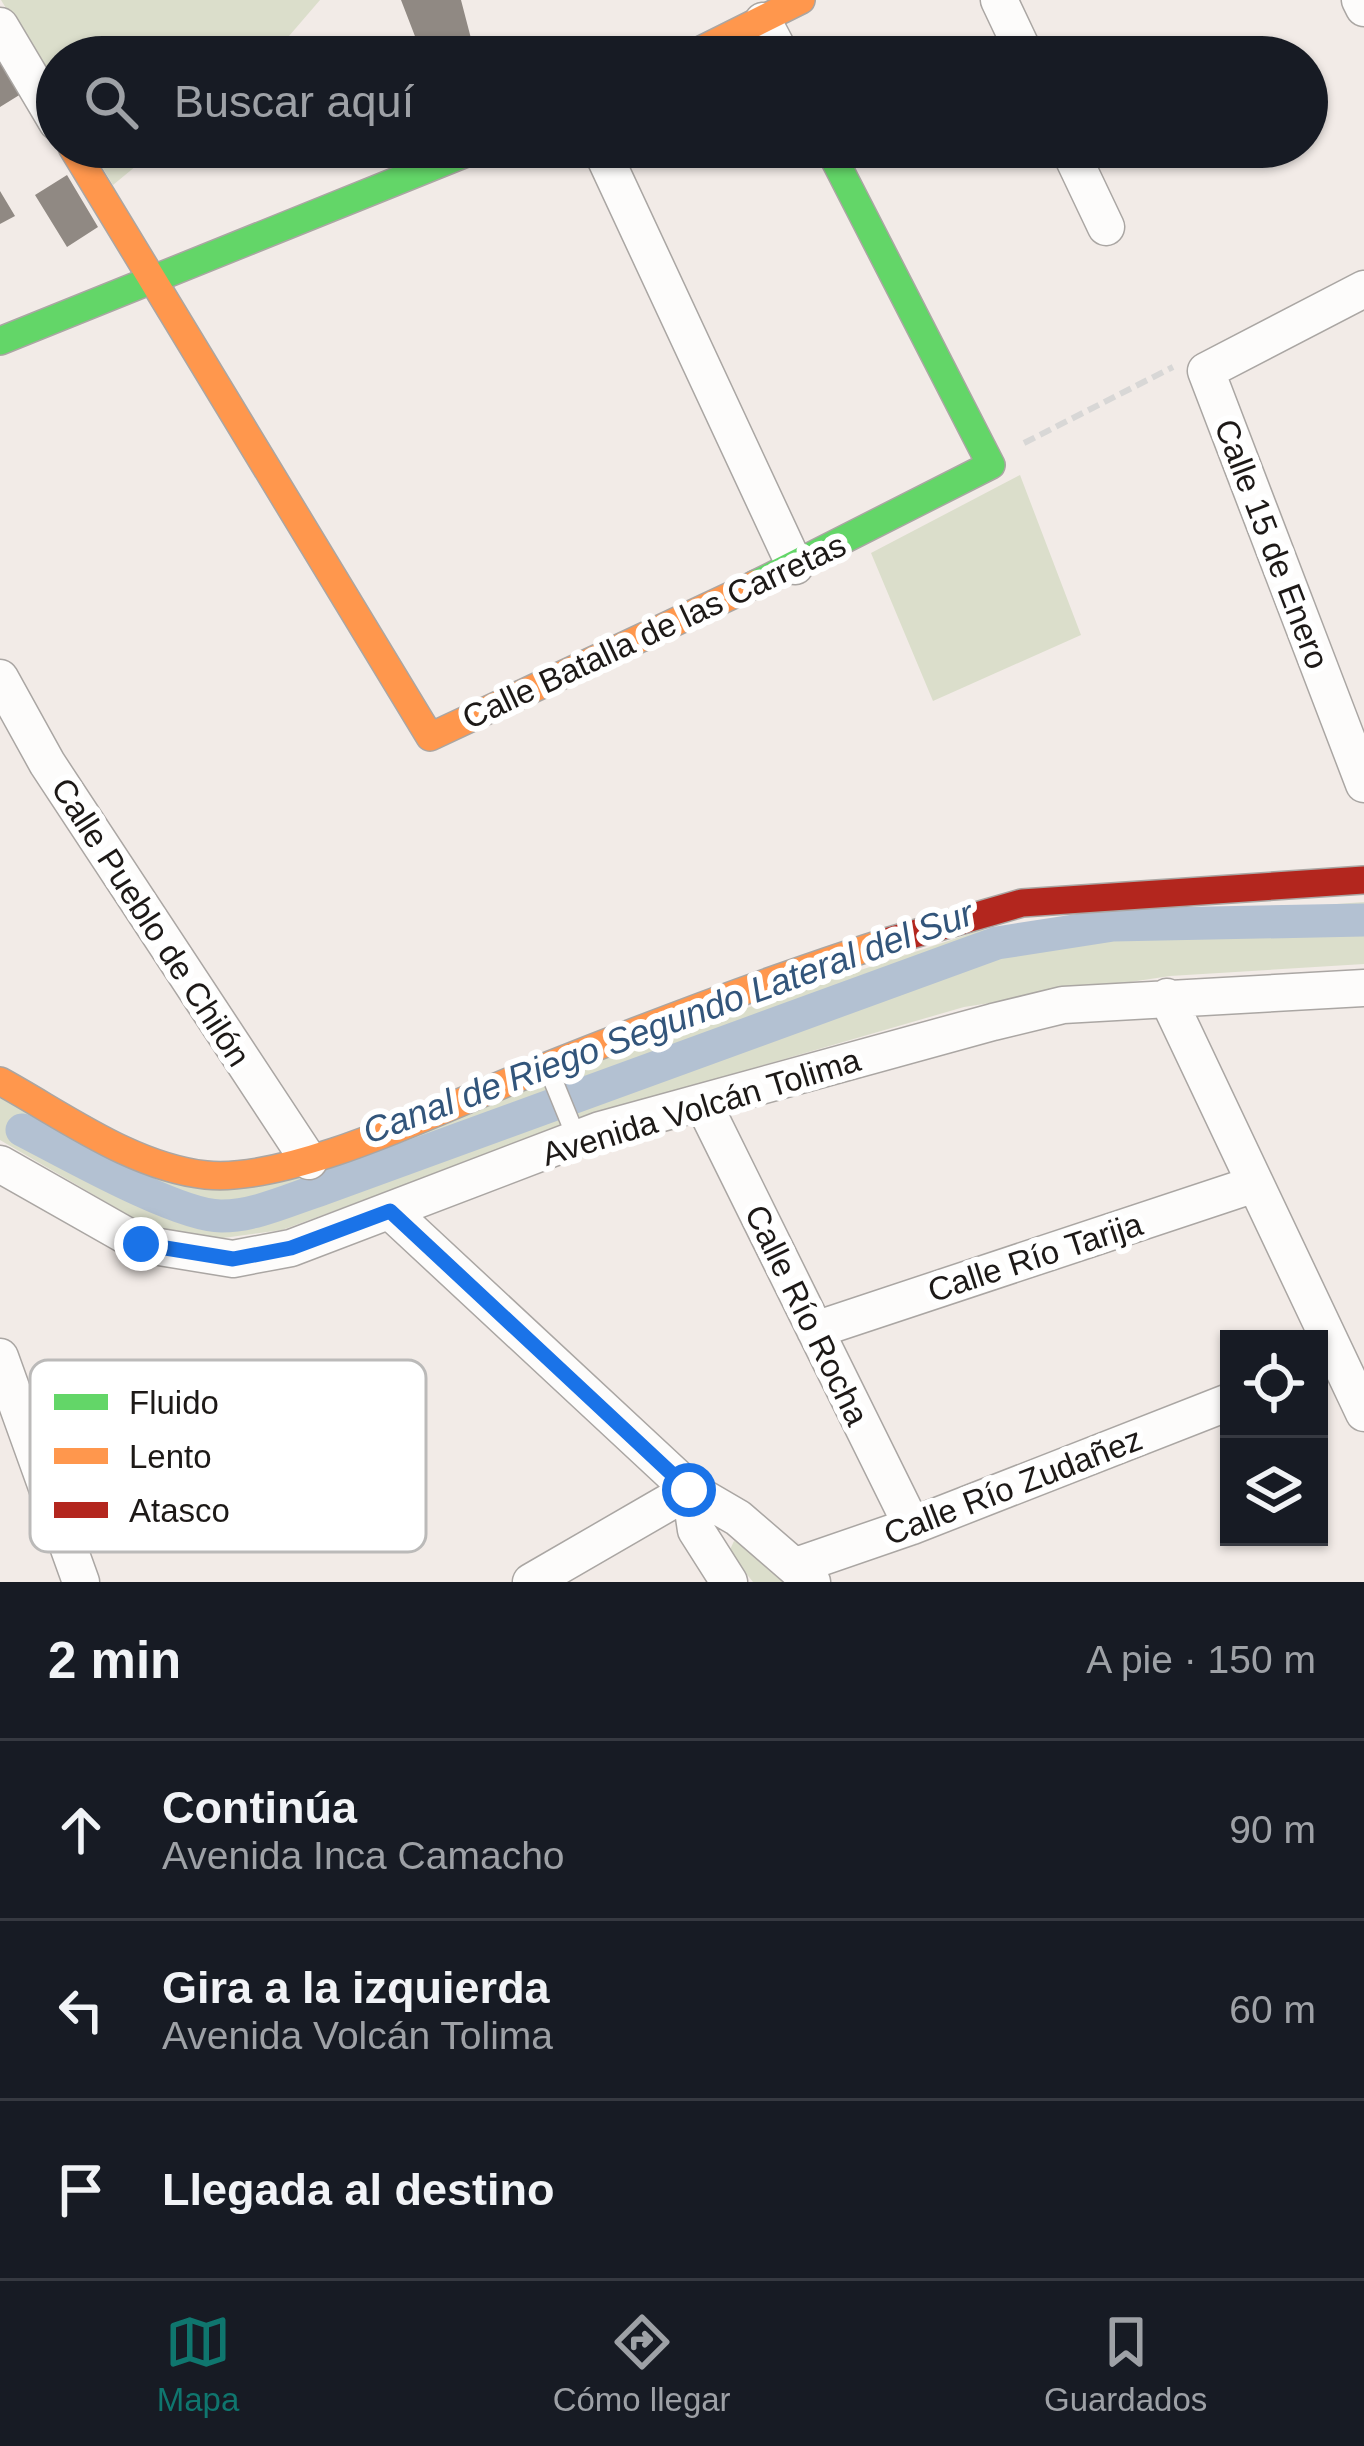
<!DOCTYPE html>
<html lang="es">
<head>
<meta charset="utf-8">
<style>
	body { margin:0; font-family:Arial,sans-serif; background:#20242c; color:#f1f3f6 }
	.controls { position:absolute; right:36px; bottom:36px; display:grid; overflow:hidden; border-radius:0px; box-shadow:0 3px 9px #0004 }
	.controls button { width:108px; height:108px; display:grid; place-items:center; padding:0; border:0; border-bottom:3px solid #363941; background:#171b24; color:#f1f3f6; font:60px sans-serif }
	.stop { position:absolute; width:36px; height:36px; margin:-27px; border:9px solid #1a73e8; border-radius:50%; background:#fff }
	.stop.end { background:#1a73e8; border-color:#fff; box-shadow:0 3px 12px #0008 }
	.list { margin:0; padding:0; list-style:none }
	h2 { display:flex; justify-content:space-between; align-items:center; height:156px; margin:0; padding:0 48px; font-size:51px }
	h2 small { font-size:39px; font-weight:400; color:#9ea1a6 }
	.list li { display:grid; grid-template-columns:78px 1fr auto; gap:36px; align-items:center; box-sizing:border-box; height:180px; padding:0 48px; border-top:3px solid #363941 }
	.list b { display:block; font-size:45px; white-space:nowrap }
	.list p { margin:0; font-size:39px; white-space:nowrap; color:#9ea1a6 }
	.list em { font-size:39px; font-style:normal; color:#9ea1a6 }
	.icon { flex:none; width:66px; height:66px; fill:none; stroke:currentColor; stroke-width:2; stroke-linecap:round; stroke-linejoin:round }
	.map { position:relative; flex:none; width:1364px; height:1582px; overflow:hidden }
	.search { position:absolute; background:#171b24; box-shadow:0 3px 9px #0004; left:36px; right:36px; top:36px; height:132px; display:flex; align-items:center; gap:30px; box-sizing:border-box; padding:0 42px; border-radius:66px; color:#9ea1a6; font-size:45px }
	.sheet { height:696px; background:#171b24 }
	nav { display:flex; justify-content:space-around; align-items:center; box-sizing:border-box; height:168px; border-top:3px solid #363941; background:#171b24; font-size:33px; color:#9ea1a6 }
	nav a { display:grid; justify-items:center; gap:6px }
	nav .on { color:#0f766e }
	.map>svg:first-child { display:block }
</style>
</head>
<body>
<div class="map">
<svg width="1364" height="1582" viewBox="0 0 1364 1582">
	<rect width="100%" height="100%" fill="#f2ebe7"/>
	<!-- green -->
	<path fill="#dbdecb" d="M1 0H320L271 57H57V93Z
		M90 147H159L113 185Z
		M1020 475 1081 635 933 701 871 553Z
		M1364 902V964L1170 976 964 1007 609 1110 282 1230 223 1238 178 1234 137 1220 0 1140V1098L208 1187 981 930Z
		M734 1541 744 1545 785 1582H753L729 1552Z"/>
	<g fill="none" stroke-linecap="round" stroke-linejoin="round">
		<!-- canal -->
		<path stroke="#b3c1d2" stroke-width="33" d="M22 1130C65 1152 179 1217 222 1216 255 1216 291 1199 322 1189L997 943 1113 925 1364 920"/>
	</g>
	<!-- building -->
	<path fill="#908983" d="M401 0H461L474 50 459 57H423Z
		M3 63 21 94 0 107V64Z
		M67 175 98 227 67 247 35 195Z
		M0 191 15 216 0 224Z"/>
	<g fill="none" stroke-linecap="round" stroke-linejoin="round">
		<!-- lane casing -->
		<g stroke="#aaa6a3" stroke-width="21">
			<path id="lane" d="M548 1068 577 1139"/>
		</g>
		<!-- street casing -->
		<g stroke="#aaa6a3" stroke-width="39">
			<path id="street" d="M999 0 1026 57
				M1360 0 1364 8
				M763 21 782 57
				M0 26 57 122
				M600 147 795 566
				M1068 147 1106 227
				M1364 289 1206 371 1364 784
				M0 678 47 763 309 1161
				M1167 997 1364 1413
				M703 1103 912 1526
				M0 1164 141 1244 233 1259 291 1248 600 1130 993 1022 1063 1005 1364 988
				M390 1211 690 1490 738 1518 812 1582
				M815 1330 1255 1184
				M0 1357 81 1582
				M690 1490 696 1530 729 1582
				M796 1566 912 1526 1229 1402
				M531 1582 690 1490"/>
		</g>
		<!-- fast casing -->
		<g stroke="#aaa6a3" stroke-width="30">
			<path id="fast" d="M0 341 481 147
				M756 584 991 465 828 147"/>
		</g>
		<!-- slow casing -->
		<g stroke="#aaa6a3" stroke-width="30">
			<path id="slow" d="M687 57 801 0
				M72 147 430 737 756 584
				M0 1081C64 1116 132 1167 206 1175 292 1184 451 1104 535 1071 650 1025 767 980 886 942"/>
		</g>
		<!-- jam casing -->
		<g stroke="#aaa6a3" stroke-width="30">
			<path id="jam" d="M886 942 1022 903 1364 880"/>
		</g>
		<!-- path -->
		<path stroke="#d8d7d6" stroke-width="6" stroke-dasharray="12 6" stroke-linecap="butt" d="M1024 443 1173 367"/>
		<!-- lane -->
		<use href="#lane" stroke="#fdfcfb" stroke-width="18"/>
		<!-- street -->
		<use href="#street" stroke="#fdfcfb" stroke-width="36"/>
		<!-- fast -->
		<use href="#fast" stroke="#63d668" stroke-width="27"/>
		<!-- slow -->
		<use href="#slow" stroke="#ff974d" stroke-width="27"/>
		<!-- jam -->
		<use href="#jam" stroke="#b3261e" stroke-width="27"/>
	</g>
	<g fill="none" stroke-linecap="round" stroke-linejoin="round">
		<!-- route -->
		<path stroke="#1a73e8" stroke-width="15" d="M141 1244 233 1259 291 1248 390 1211 689 1490"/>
	</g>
	<g text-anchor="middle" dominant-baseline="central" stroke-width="12" stroke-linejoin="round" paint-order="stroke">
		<!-- street labels -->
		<g font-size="33" fill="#1d1917" stroke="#fff">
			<text transform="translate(1272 544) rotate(69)">Calle 15 de Enero</text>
			<text transform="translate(654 631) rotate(-25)">Calle Batalla de las Carretas</text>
			<text transform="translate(151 922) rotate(57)">Calle Pueblo de Chilón</text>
			<text transform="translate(701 1107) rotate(-17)">Avenida Volcán Tolima</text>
			<text transform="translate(1035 1257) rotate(-18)">Calle Río Tarija</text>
			<text transform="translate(807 1315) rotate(64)">Calle Río Rocha</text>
			<text transform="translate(1013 1486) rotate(-21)">Calle Río Zudañez</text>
		</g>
		<!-- water labels -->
		<g font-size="36" font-style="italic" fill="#32557b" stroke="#fff">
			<text transform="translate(668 1022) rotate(-20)">Canal de Riego Segundo Lateral del Sur</text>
		</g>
	</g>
	<!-- legend -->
	<rect x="30" y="1360" width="396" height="192" rx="18" fill="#fff" stroke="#bbbab9" stroke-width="3"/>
	<rect x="54" y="1394" width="54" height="16" fill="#63d668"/>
	<rect x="54" y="1448" width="54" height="16" fill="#ff974d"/>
	<rect x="54" y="1502" width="54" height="16" fill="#b3261e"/>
	<g font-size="33" fill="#1d1917">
		<text x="129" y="1414">Fluido</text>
		<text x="129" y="1468">Lento</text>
		<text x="129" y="1522">Atasco</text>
	</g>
</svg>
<div class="controls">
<button><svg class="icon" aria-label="locate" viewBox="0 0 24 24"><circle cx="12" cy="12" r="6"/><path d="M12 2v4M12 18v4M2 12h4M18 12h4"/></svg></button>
<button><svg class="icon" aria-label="layers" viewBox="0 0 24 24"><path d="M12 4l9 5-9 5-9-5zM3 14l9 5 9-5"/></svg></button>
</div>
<div class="stop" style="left:689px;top:1490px"></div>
<div class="stop end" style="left:141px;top:1244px"></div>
<div class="search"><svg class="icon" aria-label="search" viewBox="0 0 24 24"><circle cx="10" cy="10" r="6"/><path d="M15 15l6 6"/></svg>Buscar aquí</div>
</div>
<section class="sheet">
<h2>2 min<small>A pie · 150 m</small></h2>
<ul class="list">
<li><svg class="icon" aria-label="ahead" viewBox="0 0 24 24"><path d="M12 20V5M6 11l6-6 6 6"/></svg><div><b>Continúa</b><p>Avenida Inca Camacho</p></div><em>90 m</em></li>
<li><svg class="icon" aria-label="left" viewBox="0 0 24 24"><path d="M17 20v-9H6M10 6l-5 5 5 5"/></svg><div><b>Gira a la izquierda</b><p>Avenida Volcán Tolima</p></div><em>60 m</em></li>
<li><svg class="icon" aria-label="arrive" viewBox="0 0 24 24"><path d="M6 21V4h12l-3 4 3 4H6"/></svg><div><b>Llegada al destino</b></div></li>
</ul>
</section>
<nav>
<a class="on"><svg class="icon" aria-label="map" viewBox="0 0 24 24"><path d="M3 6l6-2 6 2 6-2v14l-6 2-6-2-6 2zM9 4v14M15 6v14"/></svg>Mapa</a>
<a><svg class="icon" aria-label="directions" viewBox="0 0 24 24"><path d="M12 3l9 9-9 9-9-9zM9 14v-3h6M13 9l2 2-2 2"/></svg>Cómo llegar</a>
<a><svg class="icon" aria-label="saved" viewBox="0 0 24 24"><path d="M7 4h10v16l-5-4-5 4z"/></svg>Guardados</a>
</nav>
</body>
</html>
